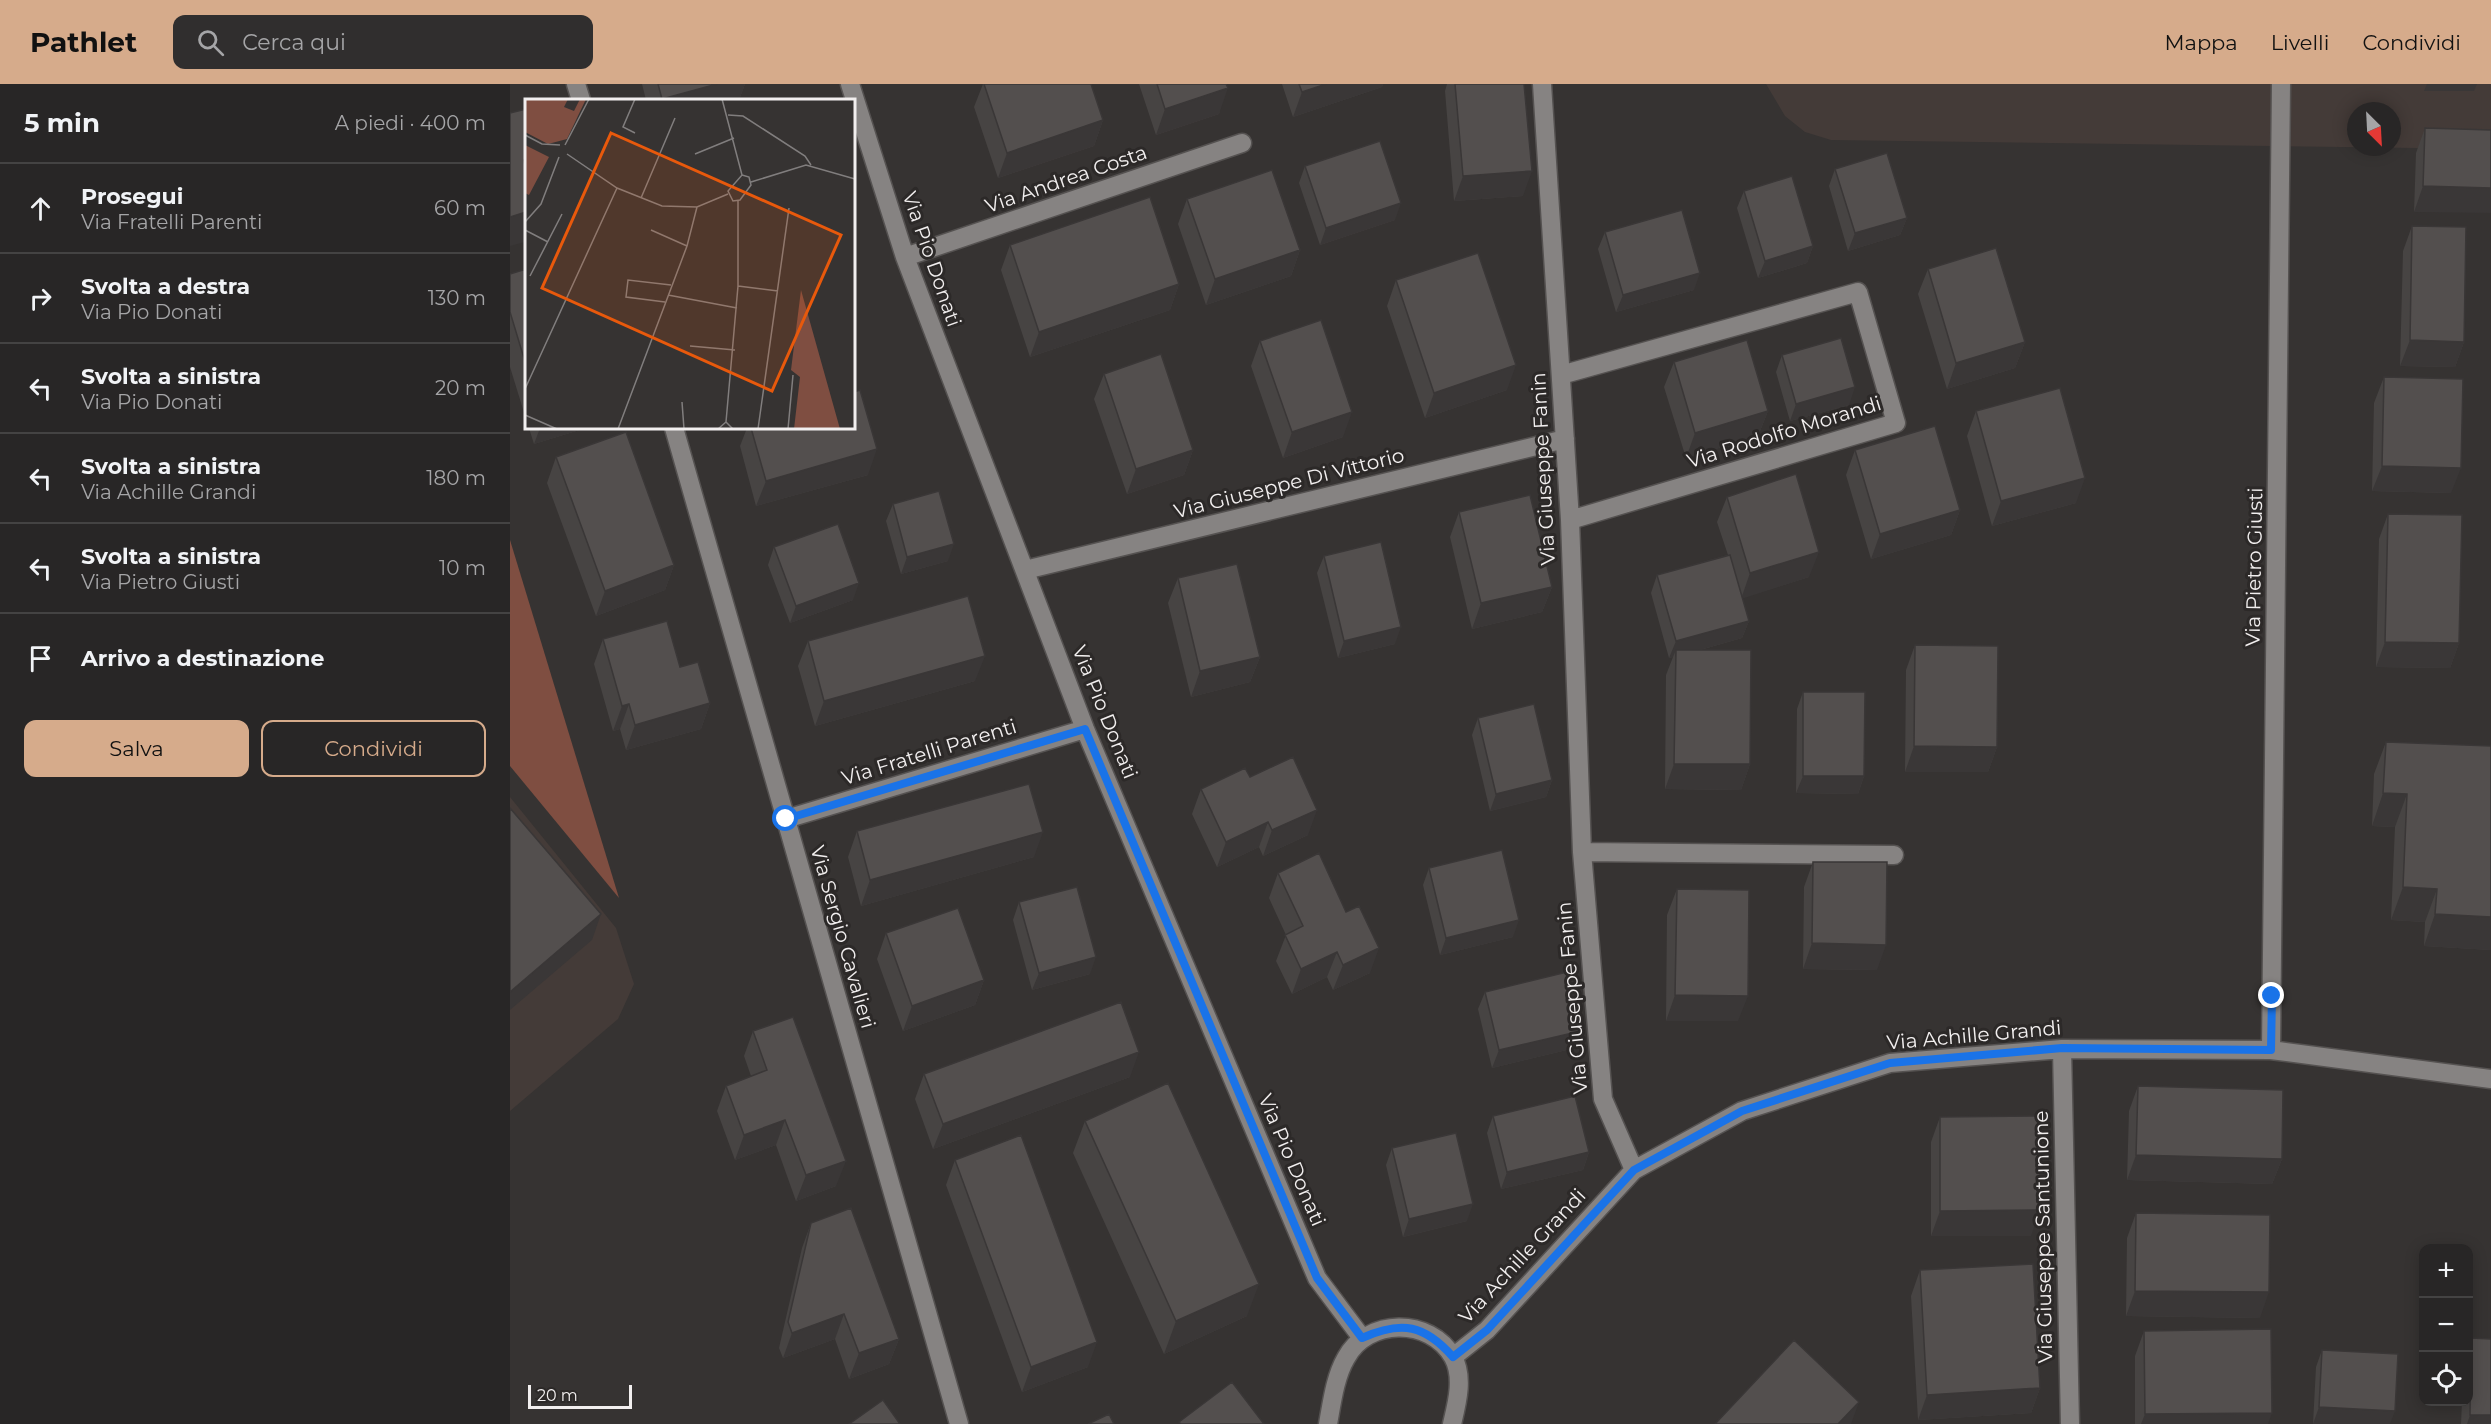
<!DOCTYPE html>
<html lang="it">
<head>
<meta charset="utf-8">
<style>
	body { margin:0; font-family:Montserrat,sans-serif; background:#302e2e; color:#f1f3f6 }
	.controls { position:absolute; right:18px; bottom:18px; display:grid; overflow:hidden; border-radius:12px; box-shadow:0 3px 15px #0003 }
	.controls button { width:54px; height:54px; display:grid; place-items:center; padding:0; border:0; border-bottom:2px solid #444343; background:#282626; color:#f1f3f6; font:30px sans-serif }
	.compass { position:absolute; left:1837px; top:18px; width:54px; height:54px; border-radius:50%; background:#282626; box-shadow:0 3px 15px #0003; rotate:156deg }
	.scale { position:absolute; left:18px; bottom:15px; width:104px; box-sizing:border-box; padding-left:6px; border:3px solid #f2efef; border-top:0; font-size:16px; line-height:21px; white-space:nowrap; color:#f2efef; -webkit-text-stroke:4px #2c2928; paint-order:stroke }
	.stop { position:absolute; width:18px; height:18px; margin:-14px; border:4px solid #1a73e8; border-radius:50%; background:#fff }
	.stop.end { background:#1a73e8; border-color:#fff; box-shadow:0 2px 6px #0008 }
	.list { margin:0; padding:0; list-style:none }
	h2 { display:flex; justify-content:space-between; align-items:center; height:78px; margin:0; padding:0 24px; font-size:26px }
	h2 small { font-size:20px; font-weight:400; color:#a5a5a7 }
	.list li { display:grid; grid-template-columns:39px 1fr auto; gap:18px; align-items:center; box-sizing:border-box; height:90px; padding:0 24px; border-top:2px solid #444343 }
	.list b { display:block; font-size:22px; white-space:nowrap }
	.list p { margin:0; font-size:20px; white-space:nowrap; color:#a5a5a7 }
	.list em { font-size:20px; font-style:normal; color:#a5a5a7 }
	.actions { display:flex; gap:12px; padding:18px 24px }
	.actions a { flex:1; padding:14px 0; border:2px solid #d6ab8b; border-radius:12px; text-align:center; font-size:21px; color:#d6ab8b }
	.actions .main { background:#d6ab8b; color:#111 }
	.icon { flex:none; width:33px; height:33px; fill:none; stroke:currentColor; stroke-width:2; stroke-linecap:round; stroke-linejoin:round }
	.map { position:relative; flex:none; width:1981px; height:1340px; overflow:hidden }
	header { display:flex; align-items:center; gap:36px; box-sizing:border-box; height:84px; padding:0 30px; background:#d6ab8b; color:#111 }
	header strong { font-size:28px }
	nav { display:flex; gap:33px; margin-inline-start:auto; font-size:21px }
	.search { width:420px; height:54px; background:#302e2e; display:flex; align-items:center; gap:15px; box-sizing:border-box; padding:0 21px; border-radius:12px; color:#a5a5a7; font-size:22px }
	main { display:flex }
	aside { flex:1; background:#282626 }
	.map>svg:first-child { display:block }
</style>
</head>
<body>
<header>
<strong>Pathlet</strong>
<div class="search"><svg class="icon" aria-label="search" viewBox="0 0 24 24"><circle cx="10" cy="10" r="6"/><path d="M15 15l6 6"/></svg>Cerca qui</div>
<nav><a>Mappa</a><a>Livelli</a><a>Condividi</a></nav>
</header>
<main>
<aside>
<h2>5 min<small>A piedi · 400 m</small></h2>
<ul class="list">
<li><svg class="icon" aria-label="ahead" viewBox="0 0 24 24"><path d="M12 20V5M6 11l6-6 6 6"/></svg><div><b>Prosegui</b><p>Via Fratelli Parenti</p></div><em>60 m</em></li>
<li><svg class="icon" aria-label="right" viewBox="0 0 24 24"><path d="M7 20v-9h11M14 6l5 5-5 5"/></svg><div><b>Svolta a destra</b><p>Via Pio Donati</p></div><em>130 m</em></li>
<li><svg class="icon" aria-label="left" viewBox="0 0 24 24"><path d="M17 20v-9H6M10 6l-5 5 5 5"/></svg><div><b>Svolta a sinistra</b><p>Via Pio Donati</p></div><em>20 m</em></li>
<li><svg class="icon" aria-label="left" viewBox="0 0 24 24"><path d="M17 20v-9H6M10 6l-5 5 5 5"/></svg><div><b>Svolta a sinistra</b><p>Via Achille Grandi</p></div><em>180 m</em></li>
<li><svg class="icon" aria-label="left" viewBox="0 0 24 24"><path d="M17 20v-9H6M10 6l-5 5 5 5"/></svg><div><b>Svolta a sinistra</b><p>Via Pietro Giusti</p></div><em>10 m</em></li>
<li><svg class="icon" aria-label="arrive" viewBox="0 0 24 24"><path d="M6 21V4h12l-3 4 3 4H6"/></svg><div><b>Arrivo a destinazione</b></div></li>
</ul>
<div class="actions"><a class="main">Salva</a><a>Condividi</a></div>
</aside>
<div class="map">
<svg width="1981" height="1340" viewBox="0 0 1981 1340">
	<rect width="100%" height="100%" fill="#363332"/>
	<!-- built -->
	<path fill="#443b38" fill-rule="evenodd" d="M1256 0H1981V65L1321 56 1295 48 1275 32ZM1846 27H1882V63H1846Z
		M0 713 106 844 124 900 108 935 0 1027Z"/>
	<!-- green -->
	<path fill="#7f4e41" d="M0 456 109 814 0 682Z"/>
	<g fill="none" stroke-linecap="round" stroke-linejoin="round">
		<!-- street casing -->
		<g stroke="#555251" stroke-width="21">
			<path id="street" d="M66 0 71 16
				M340 0 395 173 575 645 807 1194 852 1254
				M1032 0 1060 436 1072 768 1093 1015 1124 1086
				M395 173 732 59
				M1051 291 1348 208 1386 339 1060 436
				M164 344 449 1340
				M515 486 1055 355
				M276 735 575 645
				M1072 768 1384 771
				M1552 965 1560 1340
				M1761 966 1771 0
				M943 1273 977 1246 1124 1086 1232 1027 1380 979 1552 965 1761 966 1981 995
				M818 1340C822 1318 825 1293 836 1274 857 1234 920 1233 943 1273 954 1293 947 1319 942 1340"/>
		</g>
		<!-- street -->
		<use href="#street" stroke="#868382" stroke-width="18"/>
	</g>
	<!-- wall -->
	<path fill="#474443" d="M132 0H235L229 16H136Z
		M473 0H581L593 36 584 62 488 94 464 23Z
		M629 0H716L709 30 646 51Z
		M772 0H873L872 3 783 33Z
		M937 0H1014L1013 112 944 117 935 7Z
		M1915 44 1981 46 1904 128 1906 69Z
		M795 82 885 136 810 161 789 99Z
		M1325 85 1397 134 1390 151 1338 167 1319 102Z
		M1234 107 1303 162 1297 179 1248 194 1227 124Z
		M677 115 790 166 781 192 696 221 668 140Z
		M1902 142 1954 258 1945 283 1890 282 1893 167Z
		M1095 148 1184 206 1106 228 1088 165Z
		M500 161 669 200 660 226 520 273 491 186Z
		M16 185V335L0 283V190Z
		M1418 185 1515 258 1505 284 1437 305 1408 210Z
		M886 196 997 306 915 334 877 222Z
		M750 257 833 353 773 374 741 282Z
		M1272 271 1339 321 1280 337 1266 288Z
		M1164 278 1258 327 1248 352 1176 374 1154 303Z
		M594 290 683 366 674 391 617 410 584 315Z
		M1874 293 1941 409 1862 407 1864 319Z
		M1466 327 1566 419 1482 442 1457 352Z
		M19 344H76L24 360Z
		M237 344H344L358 391 246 422 230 362Z
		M1345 366 1450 426 1441 451 1361 475 1336 391Z
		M46 373 164 481 155 506 86 532 37 399Z
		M1217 413 1299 493 1232 514 1239 537 1232 554 1190 566 1240 680 1231 706 1155 705 1156 591 1163 573 1159 574 1141 509 1147 491 1218 471 1207 438Z
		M383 420 438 477 391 490 376 437Z
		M949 428 1042 503 1032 528 962 545 940 453Z
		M1878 430 1949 559 1940 584 1866 583 1869 455Z
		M264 463 343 516 280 539 258 481Z
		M814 472 885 560 828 574 807 489Z
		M668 494 750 573 740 598 681 613 658 519Z
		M93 555 170 583 200 619 191 645 116 666 110 645 103 647 84 580Z
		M298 557 465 597 305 642 288 582Z
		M1405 561 1487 663 1478 688H1395L1396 586Z
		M1293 608 1354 692 1348 710 1286 709 1287 625Z
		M968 634 1042 696 1036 713 980 727 962 651Z
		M1876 658 1981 866 1914 862 1915 838 1881 836 1885 743 1862 742 1864 690Z
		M740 693 798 751 753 772 749 763 707 783 682 730 691 705Z
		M347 747 524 773 351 822 338 773Z
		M1303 778 1367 886 1293 885 1294 803Z
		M919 784 1003 853 930 871 913 801Z
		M768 789 860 889 823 906 817 893 782 910 766 877 776 851 759 814Z
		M1167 805 1228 937H1156L1157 831Z
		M509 818 580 890 522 906 503 836Z
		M376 849 474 896 465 921 393 947 367 875Z
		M975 908 1065 964 982 984 968 925Z
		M243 947 326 1102 286 1117 266 1061 225 1076 207 1027 216 1002 241 992 234 972Z
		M414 990 620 993 423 1065 405 1015Z
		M1628 1002 1772 1075 1762 1100 1617 1096 1619 1027Z
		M983 1032 1079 1068 1073 1086 991 1105 977 1049Z
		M1430 1033 1521 1152H1421V1058Z
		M575 1037 737 1232 654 1270 563 1069Z
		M882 1064 957 1137 893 1153 876 1081Z
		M445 1076 578 1283 512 1308 436 1101Z
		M1626 1129 1750 1234 1616 1232 1617 1154Z
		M301 1139 389 1255 379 1280 339 1295 325 1255 273 1274 269 1264 292 1164Z
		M1410 1186 1530 1304 1521 1329 1408 1336 1401 1212Z
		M1634 1247 1758 1340H1625V1272Z
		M1961 1254 1981 1340H1951L1952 1317H1959V1262Z
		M1812 1266 1885 1327 1803 1340 1806 1283Z"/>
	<!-- shaded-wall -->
	<path fill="#3a3737" d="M207 0H235L229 16H151L152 15Z
		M816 0H873L872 3 783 33 792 8Z
		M1917 0H1967L1964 7H1914Z
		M718 4 709 30 646 51 655 25Z
		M593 36 584 62 488 94 497 69Z
		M16 75V104L14 76Z
		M1022 87 1013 112 944 117 953 92Z
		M1913 102 1981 104V129L1904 128Z
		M891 119 885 136 810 161 816 144Z
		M16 128V154L15 158 0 162V133Z
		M1397 134 1390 151 1338 167 1345 149Z
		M1303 162 1297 179 1248 194 1255 177Z
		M790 166 781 192 696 221 705 195Z
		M1190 189 1184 206 1106 228 1113 211Z
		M669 200 660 226 520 273 529 248Z
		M1900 256 1954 258 1945 283 1890 282Z
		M1515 258 1505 284 1437 305 1446 279Z
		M1006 281 997 306 915 334 924 309Z
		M1345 303 1339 321 1280 337 1286 320Z
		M1258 327 1248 352 1176 374 1185 349Z
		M842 328 833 353 773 374 782 348Z
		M30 344H76L24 360Z
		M367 365 358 391 246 422 256 397Z
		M683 366 674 391 617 410 626 385Z
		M1872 382 1951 384 1941 409 1862 407Z
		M1575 394 1566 419 1482 442 1491 417Z
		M1450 426 1441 451 1361 475 1370 450Z
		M444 460 438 477 391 490 397 473Z
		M1309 468 1299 493 1231 515 1240 489Z
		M164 481 155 506 86 532 95 507Z
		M349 499 343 516 280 539 286 522Z
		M1042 503 1032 528 962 545 971 519Z
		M1239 537 1232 554 1165 573 1166 566 1163 573 1159 574 1166 557Z
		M891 543 885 560 828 574 834 557Z
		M1875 558 1949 559 1940 584 1866 583Z
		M475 572 465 597 305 642 314 617Z
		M750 573 740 598 681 613 690 587Z
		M200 619 191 645 116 666 125 641Z
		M119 620 110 645 103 647 112 622Z
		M1404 662 1487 663 1478 688H1395Z
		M1164 680H1240L1231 706 1155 705Z
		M1293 692H1354L1348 710 1286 709Z
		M1042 696 1036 713 980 727 986 710Z
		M1873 709 1897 710 1885 743 1862 742Z
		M807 726 798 751 753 772 762 746Z
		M758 738 749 763 707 783 716 758Z
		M533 748 524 773 351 822 360 796Z
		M1893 803 1927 805 1915 838 1881 836Z
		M91 830 82 856 0 926V908Z
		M1925 830 1981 833V866L1914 862Z
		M1009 836 1003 853 930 871 936 854Z
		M1302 859 1376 861 1367 886 1293 885Z
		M869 864 860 889 823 906 833 881Z
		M827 868 817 893 782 910 791 885Z
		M586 873 580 890 522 906 529 889Z
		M474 896 465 921 393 947 402 922Z
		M1165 911 1238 912 1228 937H1156Z
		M1071 947 1065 964 982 984 989 966Z
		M629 968 620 993 423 1065 433 1040Z
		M275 1036 266 1061 225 1076 234 1051Z
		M1079 1068 1073 1086 991 1105 997 1088Z
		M1626 1071 1772 1075 1762 1100 1617 1096Z
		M336 1077 326 1102 286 1117 296 1091Z
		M963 1120 957 1137 893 1153 899 1135Z
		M1530 1126 1521 1152H1421L1430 1127Z
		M749 1200 737 1232 654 1270 666 1237Z
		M1625 1207 1759 1208 1750 1234 1616 1232Z
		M334 1230 325 1255 273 1274 282 1249Z
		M389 1255 379 1280 339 1295 349 1269Z
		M587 1258 578 1283 512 1308 521 1283Z
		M1530 1304 1521 1329 1408 1336 1417 1311Z
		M1349 1318 1341 1340H1328Z
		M1809 1323 1885 1327 1880 1340H1803Z
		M1762 1329 1758 1340H1631L1635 1330Z
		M1960 1331H1981V1340H1957Z"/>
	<!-- building -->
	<path fill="#534f4e" stroke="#3a3737" stroke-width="1.5" d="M148 0H207L152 15Z
		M474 0H581L593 36 497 69Z
		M647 0H716L718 4 655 25Z
		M789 0H816L792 8Z
		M945 0H1014L1022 87 953 92Z
		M16 25V75L14 76 16 87V128L0 133V29Z
		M1915 44 1981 46V104L1913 102Z
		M870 57 891 119 816 144 795 82Z
		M1377 69 1397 134 1345 149 1325 85Z
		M762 86 790 166 705 195 677 115Z
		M1282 92 1303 162 1255 177 1234 107Z
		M640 113 669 200 529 248 500 161Z
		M1172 126 1190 189 1113 211 1095 148Z
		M1902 142 1956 143 1954 258 1900 256Z
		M1486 164 1515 258 1446 279 1418 185Z
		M968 169 1006 281 924 309 886 196Z
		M16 185V281L0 228V190Z
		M811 236 842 328 782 348 750 257Z
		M1331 254 1345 303 1286 320 1272 271Z
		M1237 256 1258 327 1185 349 1164 278Z
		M651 270 683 366 626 385 594 290Z
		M1874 293 1953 295 1951 384 1872 382Z
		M1550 304 1575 394 1491 417 1466 327Z
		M350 306 367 365 256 397 241 344H344V308Z
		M1425 342 1450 426 1370 450 1345 366Z
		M116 348 164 481 95 507 46 373Z
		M1286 390 1309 468 1240 489 1217 413Z
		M429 407 444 460 397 473 383 420Z
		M1020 411 1042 503 971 519 949 428Z
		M1878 430 1952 431 1949 559 1875 558Z
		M328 440 349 499 286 522 264 463Z
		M871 458 891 543 834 557 814 472Z
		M1220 471 1239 537 1166 557 1147 491Z
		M727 480 750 573 690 587 668 494Z
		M458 512 475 572 314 617 298 557Z
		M157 537 170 583 188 578 200 619 125 641 119 620 112 622 93 555Z
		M1405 561 1488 562 1487 663 1404 662Z
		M1166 566H1241L1240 680H1164Z
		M1293 608H1355L1354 692H1293Z
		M1024 620 1042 696 986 710 968 634Z
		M1876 658 1981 662V833L1925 830 1927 805 1893 803 1897 710 1873 709Z
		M783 673 807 726 762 746 758 738 716 758 691 705 735 684 740 693Z
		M519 700 533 748 360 796 347 747Z
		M0 724 91 830 0 908Z
		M992 766 1009 836 936 854 919 784Z
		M809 769 836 828 849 822 869 864 833 881 827 868 791 885 775 851 793 842 768 789Z
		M1303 778H1377L1376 861 1302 859Z
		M567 803 586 873 529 889 509 818Z
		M1167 805 1239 806 1238 912 1165 911Z
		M448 824 474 896 402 922 376 849Z
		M1057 888 1071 947 989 966 975 908Z
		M611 918 629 968 433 1040 414 990Z
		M283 933 336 1077 296 1091 275 1036 234 1051 216 1002 257 986 243 947Z
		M658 999 749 1200 666 1237 575 1037Z
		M1628 1002 1773 1006 1772 1075 1626 1071Z
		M1065 1012 1079 1068 997 1088 983 1032Z
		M1530 1032V1126L1430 1127V1033Z
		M946 1049 963 1120 899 1135 882 1064Z
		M511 1051 587 1258 521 1283 445 1076Z
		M341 1124 389 1255 349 1269 334 1230 282 1249 278 1238 301 1139Z
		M1626 1129 1760 1131 1759 1208 1625 1207Z
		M1523 1180 1530 1304 1417 1311 1410 1186Z
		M1761 1245 1762 1329 1635 1330 1634 1247Z
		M1961 1254 1981 1255V1331H1960Z
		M1284 1256 1349 1318 1328 1340H1205Z
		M1812 1266 1888 1270 1885 1327 1809 1323Z
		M722 1298 754 1340H671L669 1338Z
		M373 1316 390 1340H339Z
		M599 1330 604 1340H578Z"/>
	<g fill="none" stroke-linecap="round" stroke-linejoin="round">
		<!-- route -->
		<path stroke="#1a73e8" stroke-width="8" d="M276 735 575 645 807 1194 852 1254C892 1236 915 1241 943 1273L977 1246 1124 1086 1232 1027 1380 979 1552 964 1761 966 1762 912"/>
	</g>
	<g text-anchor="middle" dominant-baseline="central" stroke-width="6" stroke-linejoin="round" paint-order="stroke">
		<!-- street labels -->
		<g font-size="20" fill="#f2efef" stroke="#2c2928">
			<text transform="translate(556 95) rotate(-19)">Via Andrea Costa</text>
			<text transform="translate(422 175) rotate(71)">Via Pio Donati</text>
			<text transform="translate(1274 348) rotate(-17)">Via Rodolfo Morandi</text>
			<text transform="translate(1033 385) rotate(-93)">Via Giuseppe Fanin</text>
			<text transform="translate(779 399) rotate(-14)">Via Giuseppe Di Vittorio</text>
			<text transform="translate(1744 483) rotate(-89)">Via Pietro Giusti</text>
			<text transform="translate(595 628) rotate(68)">Via Pio Donati</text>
			<text transform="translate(419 668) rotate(-17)">Via Fratelli Parenti</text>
			<text transform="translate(333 853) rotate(74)">Via Sergio Cavalieri</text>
			<text transform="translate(1062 914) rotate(-95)">Via Giuseppe Fanin</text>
			<text transform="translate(1464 951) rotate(-5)">Via Achille Grandi</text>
			<text transform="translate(782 1076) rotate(67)">Via Pio Donati</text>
			<text transform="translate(1533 1153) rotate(-91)">Via Giuseppe Santunione</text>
			<text transform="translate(1012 1172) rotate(-47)">Via Achille Grandi</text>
		</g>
	</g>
	<!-- overview -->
	<g transform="translate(15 15)">
		<rect width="330" height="330" fill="#363332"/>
		<path d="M0 0H43L39 8 49 12 55 0H61L42 40 23 45 0 33ZM0 46 24 58 4 96 0 94ZM276 191 315 330H269L275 278 266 271Z" fill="#7f4e41"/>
		<path fill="none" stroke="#817e7e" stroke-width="1.5" d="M197 0 217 76M203 16 218 17 280 57 286 66M110 34 98 28 110 0M0 36 17 45 35 46M40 46 64 0M42 55 92 89 137 107 172 108 203 95M170 55 209 39M217 76 224 78 226 86 215 101 208 102 203 92ZM226 83 281 66 330 80M116 99 150 19M0 123 16 105 34 58M0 131 23 143M126 131 162 147M5 177 37 115M213 187 253 192M143 196 212 209M140 203 101 198 103 181 146 186M165 247 210 251M0 290 92 89M157 303 159 330M0 316 32 330M201 323 213 187V102M93 330 162 147 172 108M193 330 201 323 208 330M233 330 264 109M263 330 268 276"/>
		<path fill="#e8590c" fill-opacity="0.15" stroke="#e8590c" stroke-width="3" d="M86 34 316 136 247 292 17 189Z"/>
		<rect width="330" height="330" fill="none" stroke="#f2efef" stroke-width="3"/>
	</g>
</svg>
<div class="controls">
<button>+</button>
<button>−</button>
<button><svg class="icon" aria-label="locate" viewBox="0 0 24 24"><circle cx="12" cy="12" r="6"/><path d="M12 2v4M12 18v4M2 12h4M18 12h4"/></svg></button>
</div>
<svg class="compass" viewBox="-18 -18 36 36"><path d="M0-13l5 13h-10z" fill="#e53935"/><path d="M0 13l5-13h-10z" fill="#a5a5a7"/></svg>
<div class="scale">20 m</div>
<div class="stop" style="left:276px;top:735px"></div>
<div class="stop end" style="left:1762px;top:912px"></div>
</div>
</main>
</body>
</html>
